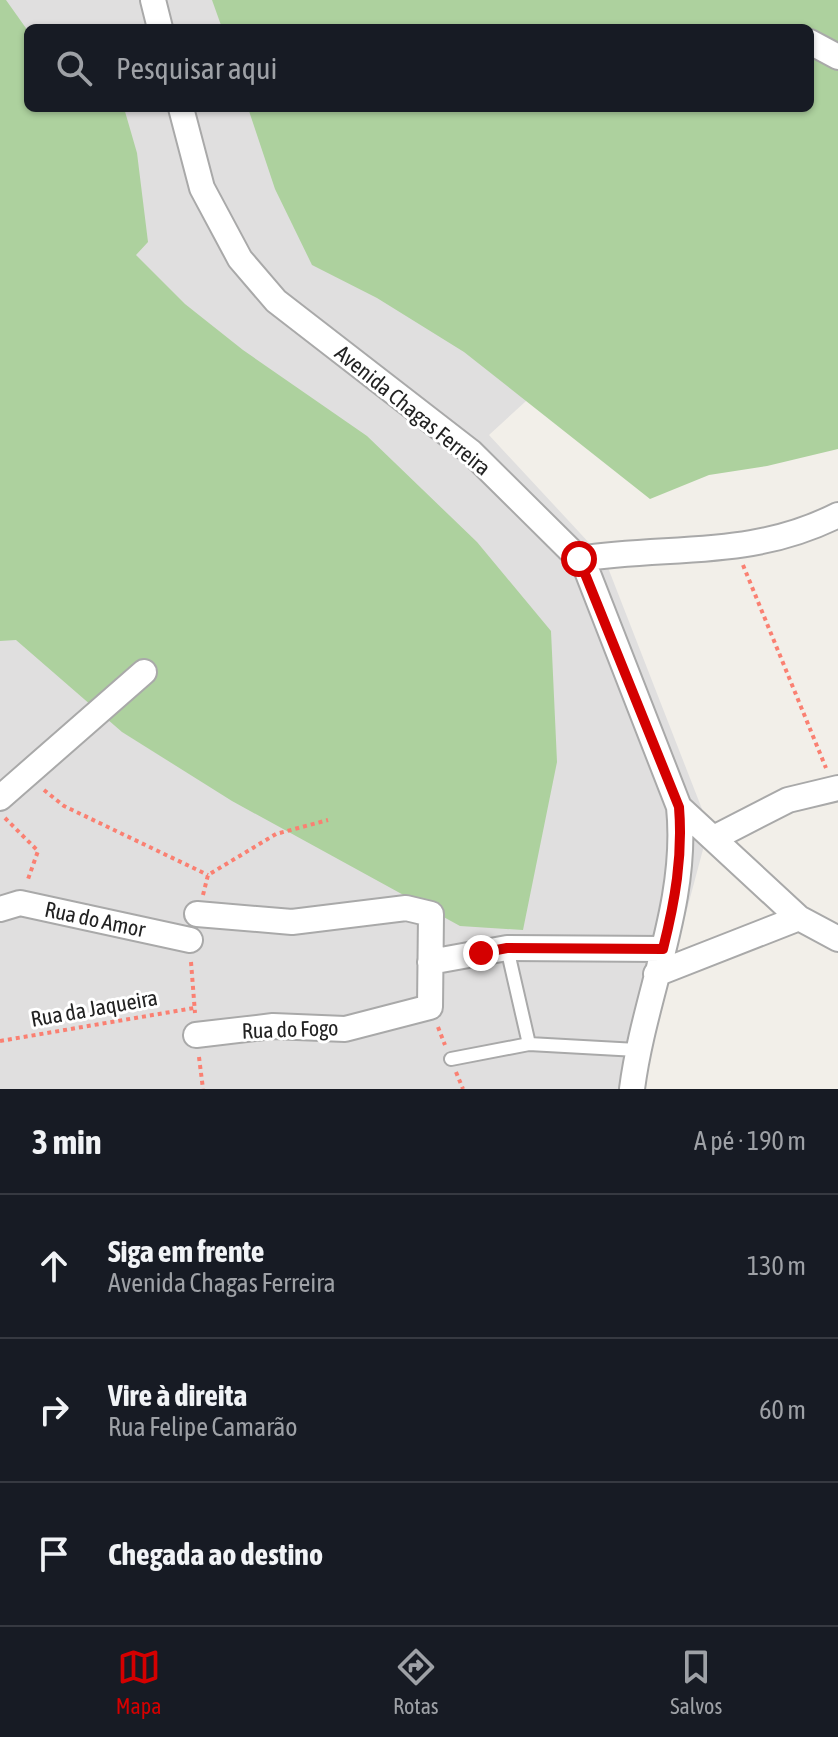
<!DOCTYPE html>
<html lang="pt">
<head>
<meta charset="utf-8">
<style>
	body { margin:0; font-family:"Asap Condensed",sans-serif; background:#242831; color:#f1f3f6 }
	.stop { position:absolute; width:24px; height:24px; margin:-18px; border:6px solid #d40000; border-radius:50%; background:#fff }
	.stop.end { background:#d40000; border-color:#fff; box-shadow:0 2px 8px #0008 }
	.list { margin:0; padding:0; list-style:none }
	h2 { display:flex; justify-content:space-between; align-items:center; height:104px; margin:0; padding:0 32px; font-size:34px }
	h2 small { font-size:26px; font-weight:400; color:#9ea1a6 }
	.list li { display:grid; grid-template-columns:52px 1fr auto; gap:24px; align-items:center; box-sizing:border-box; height:144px; padding:0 32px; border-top:2px solid #363941 }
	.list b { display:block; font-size:30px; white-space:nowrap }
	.list p { margin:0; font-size:26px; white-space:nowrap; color:#9ea1a6 }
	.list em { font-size:26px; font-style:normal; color:#9ea1a6 }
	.icon { flex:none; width:44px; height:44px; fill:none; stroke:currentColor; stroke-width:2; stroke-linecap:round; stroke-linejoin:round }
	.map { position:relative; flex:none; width:838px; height:1089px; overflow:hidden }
	.search { position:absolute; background:#171b24; box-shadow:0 2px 6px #0004; left:24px; right:24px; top:24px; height:88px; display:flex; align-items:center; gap:20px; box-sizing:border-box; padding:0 28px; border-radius:12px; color:#9ea1a6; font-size:30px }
	.sheet { height:536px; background:#171b24 }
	nav { display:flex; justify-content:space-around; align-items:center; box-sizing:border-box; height:112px; border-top:2px solid #363941; background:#171b24; font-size:22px; color:#9ea1a6 }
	nav a { display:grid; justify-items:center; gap:4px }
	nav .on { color:#d40000 }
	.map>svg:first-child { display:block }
</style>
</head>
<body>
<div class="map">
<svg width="838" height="1089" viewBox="0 0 838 1089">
	<rect width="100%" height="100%" fill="#f2efe9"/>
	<!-- residential -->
	<path fill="#e0dfdf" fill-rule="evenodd" d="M0 0H838V105L784 165 489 435 605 560 709 827 639 1089H0ZM28 28H810V108H28Z"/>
	<!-- forest -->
	<path fill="#add19e" d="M0 0H6L28 31V108H124L137 153 148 242 136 255 185 304 243 350 367 436 477 542 551 631 557 762 523 930 460 926 232 801 122 732 16 640 0 641Z
		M212 0H838V449L767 466 709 475 650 499 464 352 377 298 312 265 275 189 248 108H810V28H222Z"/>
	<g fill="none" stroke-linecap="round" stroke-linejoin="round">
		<!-- lane casing -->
		<g stroke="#a9a9a9" stroke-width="16">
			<path id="lane" d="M507 948 529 1044 637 1050
				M451 1059 529 1044"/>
		</g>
		<!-- street casing -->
		<g stroke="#a9a9a9" stroke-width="28">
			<path id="street" d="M153 0 160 28
				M810 42 838 57
				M181 108 202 188 240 259 276 301 471 452 579 559 587 571 679 807C689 903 644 995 632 1089
				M579 559C671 545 751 559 838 515
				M0 798 144 672
				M679 807 799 918 838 939
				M714 838 788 800 838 788
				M0 909 20 903 190 940
				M430 962 507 948 663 949
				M656 974 799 918
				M196 1035 273 1026 345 1029 430 1007 431 914 406 908 292 922 197 914"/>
		</g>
		<!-- path -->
		<path stroke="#fa8072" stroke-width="4" stroke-dasharray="4 4" stroke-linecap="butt" d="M743 565 826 768
			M44 790 64 806 208 875
			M5 818 38 851 27 882
			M203 895 208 875 276 834 328 820
			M191 962 195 1013
			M438 1027 445 1045
			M0 1041 194 1008
			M199 1057 203 1089
			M456 1072 463 1089"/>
		<!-- lane -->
		<use href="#lane" stroke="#fff" stroke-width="12"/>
		<!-- street -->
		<use href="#street" stroke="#fff" stroke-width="24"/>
	</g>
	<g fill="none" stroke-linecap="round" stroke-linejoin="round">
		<!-- route -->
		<path stroke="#d40000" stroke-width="10" d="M481 953 507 948 663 949C675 901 683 856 679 807L579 559"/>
	</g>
	<g text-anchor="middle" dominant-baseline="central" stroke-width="6" stroke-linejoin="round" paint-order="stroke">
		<!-- street labels -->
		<g font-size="22" fill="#222" stroke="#fff">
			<text transform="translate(413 410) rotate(39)">Avenida Chagas Ferreira</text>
			<text transform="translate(95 919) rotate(12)">Rua do Amor</text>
			<text transform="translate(94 1008) rotate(-10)">Rua da Jaqueira</text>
			<text transform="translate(290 1029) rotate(-2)">Rua do Fogo</text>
		</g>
	</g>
</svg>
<div class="stop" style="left:579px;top:559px"></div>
<div class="stop end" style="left:481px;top:953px"></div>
<div class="search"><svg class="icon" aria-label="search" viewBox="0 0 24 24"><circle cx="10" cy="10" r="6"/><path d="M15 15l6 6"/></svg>Pesquisar aqui</div>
</div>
<section class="sheet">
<h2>3 min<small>A pé · 190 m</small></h2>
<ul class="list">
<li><svg class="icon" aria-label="ahead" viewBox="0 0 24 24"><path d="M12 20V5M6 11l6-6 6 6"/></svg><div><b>Siga em frente</b><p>Avenida Chagas Ferreira</p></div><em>130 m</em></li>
<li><svg class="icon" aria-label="right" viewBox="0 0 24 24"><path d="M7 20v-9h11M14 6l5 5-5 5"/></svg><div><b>Vire à direita</b><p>Rua Felipe Camarão</p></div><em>60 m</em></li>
<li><svg class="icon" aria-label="arrive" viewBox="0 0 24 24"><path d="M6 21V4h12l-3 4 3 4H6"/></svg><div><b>Chegada ao destino</b></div></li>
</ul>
</section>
<nav>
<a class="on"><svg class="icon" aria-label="map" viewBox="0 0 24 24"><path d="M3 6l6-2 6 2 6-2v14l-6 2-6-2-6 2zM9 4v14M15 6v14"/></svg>Mapa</a>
<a><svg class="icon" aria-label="directions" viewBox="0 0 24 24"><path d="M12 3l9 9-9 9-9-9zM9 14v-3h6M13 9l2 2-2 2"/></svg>Rotas</a>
<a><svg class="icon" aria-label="saved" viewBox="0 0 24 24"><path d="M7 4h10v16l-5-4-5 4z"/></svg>Salvos</a>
</nav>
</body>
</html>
